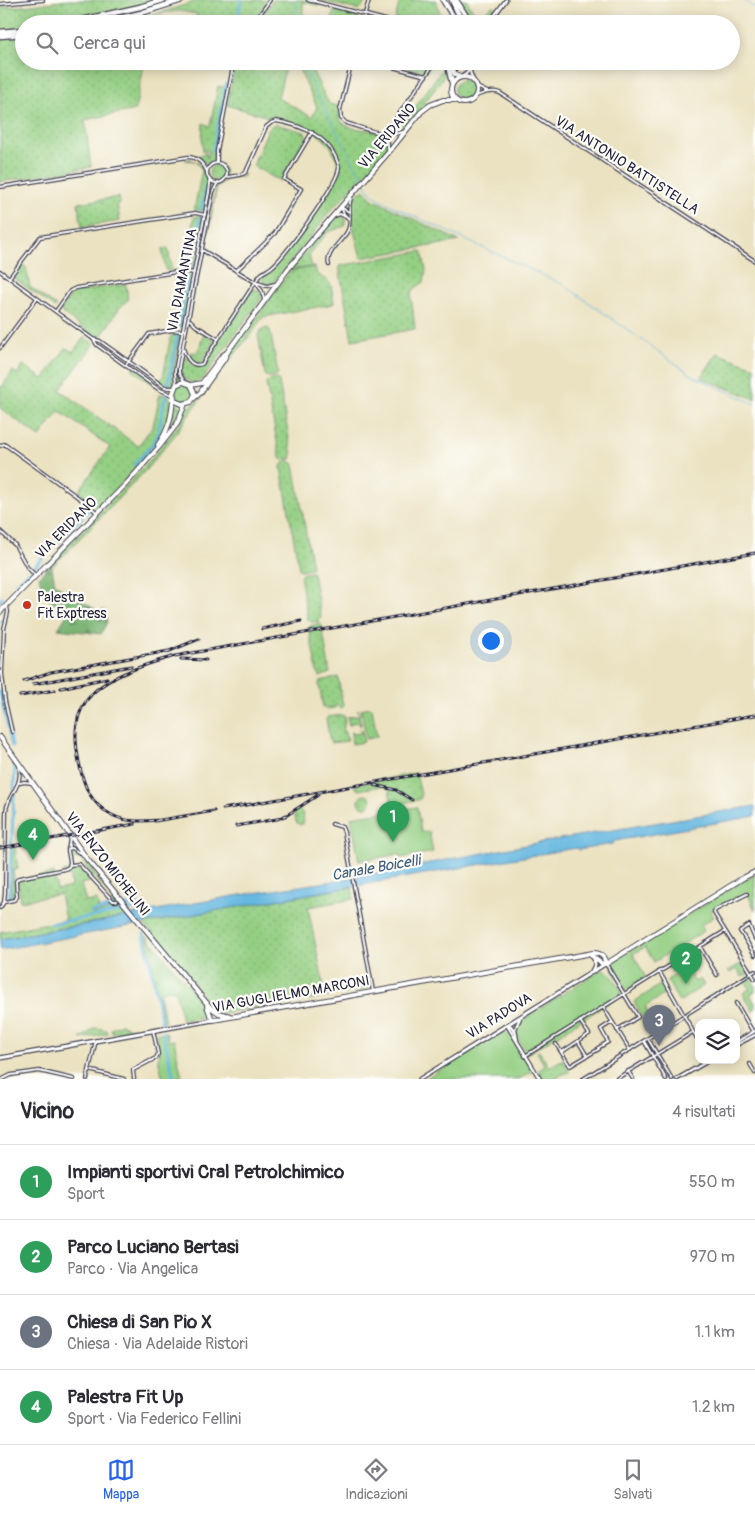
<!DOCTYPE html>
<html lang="it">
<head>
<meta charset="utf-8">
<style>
	body { margin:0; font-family:Pangolin,sans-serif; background:#f7f7f7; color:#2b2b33 }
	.controls { position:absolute; right:15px; bottom:15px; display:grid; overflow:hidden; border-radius:10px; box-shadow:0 2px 12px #0003 }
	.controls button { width:45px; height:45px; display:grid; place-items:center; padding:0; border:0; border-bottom:1px solid #e1e1e2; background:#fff; color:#2b2b33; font:25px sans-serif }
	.you { position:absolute; left:490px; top:640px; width:18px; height:18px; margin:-12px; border:4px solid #fff; border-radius:50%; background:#1a73e8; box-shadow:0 0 0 8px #1a73e833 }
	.badge { display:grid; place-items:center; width:32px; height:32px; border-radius:50%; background:#2563eb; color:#fff; font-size:16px; font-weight:700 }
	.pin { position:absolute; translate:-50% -41px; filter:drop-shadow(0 1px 2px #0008) }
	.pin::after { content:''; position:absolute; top:26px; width:18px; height:15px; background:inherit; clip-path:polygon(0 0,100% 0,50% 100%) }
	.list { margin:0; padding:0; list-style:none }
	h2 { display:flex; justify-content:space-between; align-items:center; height:65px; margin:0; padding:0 20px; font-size:21px }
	h2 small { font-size:16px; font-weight:400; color:#7c7c81 }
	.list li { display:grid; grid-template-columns:32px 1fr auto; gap:15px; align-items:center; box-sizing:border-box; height:75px; padding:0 20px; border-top:1px solid #e1e1e2 }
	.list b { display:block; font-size:19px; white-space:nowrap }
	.list p { margin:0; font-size:16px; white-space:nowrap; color:#7c7c81 }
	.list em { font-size:16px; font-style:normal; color:#7c7c81 }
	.icon { flex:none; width:28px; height:28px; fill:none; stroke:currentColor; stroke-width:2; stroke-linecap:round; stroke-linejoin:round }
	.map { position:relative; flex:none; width:755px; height:1079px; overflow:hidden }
	.search { position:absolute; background:#fff; box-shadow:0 2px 12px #0003; left:15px; right:15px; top:15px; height:55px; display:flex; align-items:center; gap:12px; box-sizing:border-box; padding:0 18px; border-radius:28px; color:#7c7c81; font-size:19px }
	.sheet { height:365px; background:#fff }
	nav { display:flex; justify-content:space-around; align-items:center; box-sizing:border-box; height:70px; border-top:1px solid #e1e1e2; background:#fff; font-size:14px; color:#7c7c81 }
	nav a { display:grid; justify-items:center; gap:2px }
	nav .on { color:#2563eb }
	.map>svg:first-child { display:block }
</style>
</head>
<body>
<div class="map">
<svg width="755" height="1079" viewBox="0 0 755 1079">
	<defs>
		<pattern id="grass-dots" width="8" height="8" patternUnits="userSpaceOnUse" patternTransform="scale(1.25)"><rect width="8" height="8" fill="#94cf83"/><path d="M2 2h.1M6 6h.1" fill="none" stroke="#7fb172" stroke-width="1.8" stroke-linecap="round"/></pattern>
		<pattern id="forest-firs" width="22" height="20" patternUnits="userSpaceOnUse" patternTransform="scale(1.25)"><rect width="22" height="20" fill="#77b271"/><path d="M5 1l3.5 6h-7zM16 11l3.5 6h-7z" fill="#61905e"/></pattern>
	</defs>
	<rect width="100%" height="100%" fill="#fdfcf7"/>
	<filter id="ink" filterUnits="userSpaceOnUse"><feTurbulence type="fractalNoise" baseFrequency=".02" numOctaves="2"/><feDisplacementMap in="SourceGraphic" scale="10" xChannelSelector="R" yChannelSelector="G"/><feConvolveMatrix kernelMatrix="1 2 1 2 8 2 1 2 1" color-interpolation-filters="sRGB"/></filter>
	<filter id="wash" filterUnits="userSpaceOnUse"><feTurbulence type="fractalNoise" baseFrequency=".0096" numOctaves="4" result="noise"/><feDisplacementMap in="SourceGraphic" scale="20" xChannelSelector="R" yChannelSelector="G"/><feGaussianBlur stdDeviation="1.12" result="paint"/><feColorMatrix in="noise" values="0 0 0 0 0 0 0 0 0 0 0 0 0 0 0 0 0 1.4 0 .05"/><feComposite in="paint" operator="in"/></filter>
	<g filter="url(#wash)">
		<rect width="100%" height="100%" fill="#ebe2c1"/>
		<!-- grass -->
		<path fill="url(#grass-dots)" stroke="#5b785f" d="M69 0H156C116 13 66 24 24 24V27L0 30V7L24 6Z
			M201 0H269L251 24H195L197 14 180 11 156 14 154 24H107L156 14Z
			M273 0H307L320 4 319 6 303 2V24H255Z
			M318 0H365L363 6 359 10Z
			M400 0H436L440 13 451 24H410L395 19Z
			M459 0H466L476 15 483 14 494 5 496 7 483 24H474Z
			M334 11 356 16 360 20 359 24H331Z
			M24 36V61H145L135 110 85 120 91 167 0 182V38Z
			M236 61H287L278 98 312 117 317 107 295 61H309L310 63H315L313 72 329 104 338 106 340 105C331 141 381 120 387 141 390 152 379 160 373 167 359 182 344 196 330 211 324 218 319 226 314 233 301 249 288 265 275 281L267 285 263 282 262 276 274 267 305 229 336 181 340 172V166L330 145 313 130 227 105Z
			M382 61H434L428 70 423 72Z
			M448 61H450L447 72 421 108 402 131 396 134Z
			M454 90a10 10 0 1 1 20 0a10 10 0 1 1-20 0Z
			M218 86 227 88 213 160 212 162 207 163 199 159 200 155 207 153 206 157 207 158 210 151H203L202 139 203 123 210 126Z
			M276 124 305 132 306 134V138L280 181 253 166 268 129 272 125Z
			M190 159 197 162 203 167 209 181V186L204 211 194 210 202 170 195 161 185 160Z
			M209 173a8 8 0 1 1 16 0a8 8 0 1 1-16 0Z
			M246 174 242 177H232L227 179 217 187 206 245H207L206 251 204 247 216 187 227 178 242 176Z
			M212 182 215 183 212 190 179 365 178 375 181 381 178 382 176 375 177 364Z
			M365 190 372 199 459 241 361 258C358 245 347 212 353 199 356 194 360 192 365 190Z
			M119 197 120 203 117 204 120 221 82 227 78 203Z
			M198 216 203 218 193 269 184 268 194 217Z
			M339 216 345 218 346 220 345 226 328 232 309 255 312 267 291 270 331 222Z
			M168 248 172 270 166 271 162 249Z
			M422 251 426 270 424 282 414 289 411 295 415 329 352 340 339 266Z
			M23 265 26 267 30 287 56 306 55 308 14 278Z
			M315 267 317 274 321 276 322 279 325 278 331 285 334 303 333 304 263 317 256 326 254 330 215 379 174 436 146 470 52 567 50 564 148 463 180 423 184 409 194 404 290 271Z
			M185 275 192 276 182 327 176 326Z
			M126 284 128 300 118 310 100 338 94 337 60 311 72 294 76 292Z
			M254 289 260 291 262 296 259 302 203 379 194 383 184 379 181 372 183 356C188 361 193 368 202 366L250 292Z
			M267 328 270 330 278 373 276 376 268 377 265 375 258 335 261 330Z
			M204 334 212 338 214 342 201 363 197 364 188 359 187 356 192 352 197 353Z
			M171 335H180L173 374 174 384 169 386 159 381 163 377Z
			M84 337 94 344 60 390 138 446 153 426 160 394 168 395C187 424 115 489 96 508L80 496 82 493 79 491 110 447 59 411 40 437 0 408V387H2L13 371 17 374 23 365 43 379 66 348 73 352Z
			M717 353 755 367V399L701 378Z
			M134 366 157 383 155 386 132 369Z
			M277 379 279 381 292 456 291 459 282 460 280 458 266 383 269 380Z
			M174 393a10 10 0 1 1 20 0a10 10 0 1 1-20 0Z
			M174 400 178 405 181 406 178 420 170 431 169 430 173 416Z
			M289 461 294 464 312 567 310 569 301 570 299 569 281 467 283 463Z
			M310 572 313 573 321 618 319 621 312 622 308 620 300 576 302 574Z
			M320 623 322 626 330 673 320 677 318 672H317L309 629 310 626Z
			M338 677 343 706 342 708 338 707 337 704 335 705V708L326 709 323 707 319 684 320 681Z
			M370 707 372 708 377 737 366 739 361 709Z
			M358 709 361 725 360 726 359 722 351 723V725H349L347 716 348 717 359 715Z
			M342 715 344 716 345 722 343 730 348 739 347 741 331 743 330 741 326 719 328 717Z
			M360 728 362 730 364 742 352 744 351 733 353 732V734L361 733Z
			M416 773 421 795V798L418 800 392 805 389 789 382 786 358 790 355 787 356 784 366 783Z
			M359 801a6 6 0 1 1 12 0a6 6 0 1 1-12 0Z
			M299 809C303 812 305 820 303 824L300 825 296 822 294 813Z
			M15 847 18 869 13 870 16 894 14 897 11 898 12 848Z
			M70 850H73L80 855 116 899H114L86 868 81 858 71 860 69 852Z
			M74 869 75 871 82 869 93 881 81 884 86 902 97 900 99 909 91 911 92 914 113 909 110 903 118 902 130 916 0 939V932L65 920 60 894 20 901 18 882 21 880 54 873 57 890 71 887 70 876 63 872Z
			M352 887 354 899 308 907 325 992 338 991 337 994 326 997 222 1013 216 1010 212 1006 144 924 218 910Z
			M147 936 206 1007 208 1011 206 1016 182 1021 175 989 160 992 165 1023 163 1024Z
			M742 963 747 972 749 971 750 973 742 977 737 969 730 973 728 971Z
			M751 975 753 977 751 979 755 985V992L750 995 755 1003V1009L753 1011 743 993 750 989 745 981Z
			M370 984V987L367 989 344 994 341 993 340 990Z
			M121 1024 130 1028 136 1029 112 1033 111 1029Z
			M95 1028 107 1030 108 1034 80 1039Z
			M539 1051 549 1066H551L563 1059 568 1069 569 1072 558 1076V1079H543L538 1071 545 1066 537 1052Z"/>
		<!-- forest -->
		<path fill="url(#forest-firs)" stroke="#4c6a56" d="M50 564 52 567 55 584 98 611 105 610 107 622 101 634 58 629 68 613 46 598 39 577Z"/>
		<!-- green -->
		<path fill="#94cf83" stroke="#5b785f" d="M417 807 421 832 429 831 433 852 401 858 399 854 359 861 351 817Z
			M755 875V910L747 892 710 911 714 917 701 925 704 931 654 962 645 947 633 954 646 978 626 991 612 969 613 962 731 888Z
			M686 968 695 982 700 979 704 985 679 1002 667 980Z
			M600 970C612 969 617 985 623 994L527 1054C520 1042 513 1036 519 1022Z
			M663 983 668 992 645 1007 652 1020 644 1025 641 1020 643 1018 634 1002Z
			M502 1031 509 1033 533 1071 519 1079H425Z
			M166 1032 169 1041 174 1040 182 1078 163 1079 158 1058 160 1054 155 1034Z"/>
		<!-- water -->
		<path fill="#66b8e1" stroke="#446d8e" d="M755 806V816L615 841 612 844 578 850 576 848C383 881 192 914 0 950V939L93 923 140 913 234 896 333 881 548 841Z"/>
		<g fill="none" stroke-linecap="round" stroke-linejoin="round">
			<!-- stream -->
			<path stroke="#66b8e1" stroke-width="1" d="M743 0 755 8
				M296 24V0
				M301 61 319 99 363 180
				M365 183 373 195 394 207 564 285 693 376 755 404"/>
			<!-- canal -->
			<path stroke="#66b8e1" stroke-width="3" d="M237 24 241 0
				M229 68 230 61
				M213 150 226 84
				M201 210 207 182
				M190 267 200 218
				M179 326 188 276
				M168 385 177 336
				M134 465 153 444 157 437 166 394
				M55 545 90 509
				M32 569 52 548
				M16 584 29 572
				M0 601 2 598
				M0 621V622
				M0 692 12 746
				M14 789 15 765
				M9 899 14 794
				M50 924 141 908 138 905H136L103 909 91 912
				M144 934 162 1024
				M163 1033 174 1079"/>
		</g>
	</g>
	<g filter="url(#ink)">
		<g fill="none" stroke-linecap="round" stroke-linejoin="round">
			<!-- minor casing -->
			<g stroke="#403f4f" stroke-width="4.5">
				<path id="minor" d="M308 0 311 1 315 0
					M313 1 401 24
					M0 4 43 0
					M253 24 270 0
					M362 24 369 0
					M352 61 340 110 341 118 346 123C363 128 386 138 403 132
					M370 61 426 76
					M477 87 487 92
					M474 97C483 93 491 90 500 93L755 261
					M385 134 436 61
					M385 134 388 142V151
					M217 163V151L234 61
					M207 173a10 10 0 1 1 20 0a10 10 0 1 1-20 0Z
					M0 187 188 157C197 157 204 164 207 172
					M341 207 344 214 349 219
					M341 207 349 212
					M334 216 340 214 344 216
					M261 247 275 233 301 189 284 179 312 132
					M202 250 255 282 267 286 275 284
					M329 265C325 253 341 242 347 232 353 222 347 209 351 198
					M0 271 93 339 97 345 158 389 172 395
					M236 271 260 248
					M9 278 40 237 195 213 205 215
					M257 284 262 291 264 300
					M56 311 70 291 76 288 182 271 194 273
					M190 320 196 326 218 339
					M93 339 100 341 163 386 168 388H174
					M0 348 37 298
					M183 348C186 357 191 368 202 364L260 275C264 271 269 270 273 266 286 254 339 183 339 167 332 138 303 125 276 121L271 123 266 127 246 172C240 177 232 175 225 178
					M126 365 149 334 172 330 182 331
					M184 381 179 373V366L213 192 218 182
					M176 385 175 371 209 192 210 184 209 179
					M0 446 4 444 7 446 90 506 97 513
					M0 531 15 545 27 567 35 575
					M7 606 8 612 4 629 2 673 5 701 12 732
					M20 783 24 782 32 783
					M332 824 342 827 344 832 373 991
					M68 849 72 848 78 852 81 853
					M70 865 79 864 113 901H117
					M747 894 715 910 714 913 755 979
					M4 902 14 900 17 897 16 881 19 878 65 869 69 867 70 862 68 851 70 837
					M0 908 4 902 5 893 6 811C9 790 23 789 19 765
					M755 939 749 925 740 931 755 955
					M700 947 717 975
					M606 964 638 1017 617 1030
					M659 971 699 1042
					M736 1003 753 1032
					M603 1007 630 1050
					M648 1039 672 1079
					M578 1041 587 1056
					M644 1041 666 1079
					M556 1044 570 1066 599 1049 598 1048 608 1042 601 1029 612 1022
					M562 1052 589 1034 580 1021
					M525 1056 725 931
					M750 1064 755 1073
					M89 1070 124 1079
					M628 1071 633 1079
					M3 1079 11 1075 39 1071 74 1079
					M87 1079 96 1040
					M134 1079 133 1070 156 1058 158 1054 153 1030
					M583 1079 755 971
					M616 1079 693 1032"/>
			</g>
			<!-- tertiary casing -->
			<g stroke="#403f4f" stroke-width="5">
				<path id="tertiary" d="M488 24 506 0
					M468 61 470 72 473 80
					M461 77 466 74 469 70
					M507 1025 540 1079
					M507 1025 511 1026 515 1032
					M517 1041 515 1029 520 1018
					M736 1042 755 1031
					M736 1045 755 1035
					M677 1079 710 1060"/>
			</g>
			<!-- secondary casing -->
			<g stroke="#403f4f" stroke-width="5.5">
				<path id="secondary" d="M592 971 595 965 594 958
					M0 1058 213 1020
					M420 1079 605 964"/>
			</g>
			<!-- primary casing -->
			<g stroke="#403f4f" stroke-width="6">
				<path id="primary" d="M451 90a13 13 0 1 1 26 0a13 13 0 1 1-26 0Z
					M191 385 195 394 191 402 182 404 175 401 173 393 176 385 183 382 191 385 202 383 222 356 226 353
					M193 399 200 393 224 359 228 351 288 269 319 232 388 153 421 112 430 105 443 100H456
					M158 445C169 429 172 416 173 398
					M0 612 127 483 159 447 177 424 185 404
					M0 737 87 859 210 1007 219 1013 230 1016
					M589 954 601 963 606 964
					M606 964 743 878 755 872
					M207 1006 211 1017 213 1020
					M213 1020 593 953C601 953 604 956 606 964"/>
			</g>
			<!-- motorway casing -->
			<g stroke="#403f4f" stroke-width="7">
				<path id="motorway" d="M443 0 458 24
					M452 0 463 24
					M456 0 471 24
					M64 24 140 7 163 0
					M94 24 141 13 182 0
					M0 32 24 30
					M0 36 24 34
					M458 61 453 70 455 74 459 77
					M452 83 449 70 453 61"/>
			</g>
			<!-- minor -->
			<use href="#minor" stroke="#fff" stroke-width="2"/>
			<!-- tertiary -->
			<use href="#tertiary" stroke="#fff" stroke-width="2.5"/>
			<!-- secondary -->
			<use href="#secondary" stroke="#fff" stroke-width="3"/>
			<!-- primary -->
			<use href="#primary" stroke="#fff" stroke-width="4"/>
			<!-- motorway -->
			<use href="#motorway" stroke="#fff" stroke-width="4.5"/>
			<!-- rail casing -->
			<g stroke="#22223b" stroke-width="3">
				<path id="rail" d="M262 629 301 621
					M167 652 199 639
					M181 659 206 660
					M24 681 51 672 169 651
					M33 684 131 666
					M61 688 107 678
					M20 696 55 690
					M374 785 396 790 412 800
					M223 809 755 715
					M161 820C144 821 127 823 112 815 90 804 83 784 79 762 74 738 73 713 92 694 110 675 150 663 175 656L755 553
					M155 821 214 811
					M236 826 277 819 287 815 318 795
					M0 848 135 824"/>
			</g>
			<!-- rail -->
			<use href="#rail" stroke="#fdfcf7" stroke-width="1" stroke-dasharray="4" stroke-linecap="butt"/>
		</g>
	</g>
	<!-- markers -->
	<circle fill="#c8321e" stroke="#fdfcf7" stroke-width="2" cx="27" cy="605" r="5"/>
	<g text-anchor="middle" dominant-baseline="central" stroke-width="4.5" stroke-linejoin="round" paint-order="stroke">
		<!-- street labels -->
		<g font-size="14" fill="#22223b" stroke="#fdfcf7">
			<text transform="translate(387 136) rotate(-50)">VIA ERIDANO</text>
			<text transform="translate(627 165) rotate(33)">VIA ANTONIO BATTISTELLA</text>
			<text transform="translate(182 280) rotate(-79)">VIA DIAMANTINA</text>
			<text transform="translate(66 528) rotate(-45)">VIA ERIDANO</text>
			<text transform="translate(108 864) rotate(52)">VIA ENZO MICHELINI</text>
			<text transform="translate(291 994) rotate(-10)">VIA GUGLIELMO MARCONI</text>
			<text transform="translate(499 1016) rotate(-32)">VIA PADOVA</text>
		</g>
		<!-- poi labels -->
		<g font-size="14" fill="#22223b" stroke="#fdfcf7" text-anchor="start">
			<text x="37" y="597">Palestra<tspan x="37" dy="16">Fit Exptress</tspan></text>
		</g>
		<!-- water labels -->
		<g font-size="15" font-style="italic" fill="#3d5e7d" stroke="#fdfcf7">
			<text transform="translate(376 868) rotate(-10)">Canale Boicelli</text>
		</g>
	</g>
</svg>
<div class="controls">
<button><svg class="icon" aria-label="layers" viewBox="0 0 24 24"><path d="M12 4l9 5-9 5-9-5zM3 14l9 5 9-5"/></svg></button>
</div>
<div class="you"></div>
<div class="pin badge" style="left:393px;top:842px;background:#2e9e5b">1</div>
<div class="pin badge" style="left:686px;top:984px;background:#2e9e5b">2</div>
<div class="pin badge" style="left:659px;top:1046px;background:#6b7280">3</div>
<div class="pin badge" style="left:33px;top:860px;background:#2e9e5b">4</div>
<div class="search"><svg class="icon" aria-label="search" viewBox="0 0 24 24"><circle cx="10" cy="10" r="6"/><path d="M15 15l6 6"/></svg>Cerca qui</div>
</div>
<section class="sheet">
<h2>Vicino<small>4 risultati</small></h2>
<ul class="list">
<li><span class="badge" style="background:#2e9e5b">1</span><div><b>Impianti sportivi Cral Petrolchimico</b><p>Sport</p></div><em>550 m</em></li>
<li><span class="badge" style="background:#2e9e5b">2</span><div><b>Parco Luciano Bertasi</b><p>Parco · Via Angelica</p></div><em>970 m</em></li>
<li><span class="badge" style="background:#6b7280">3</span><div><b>Chiesa di San Pio X</b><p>Chiesa · Via Adelaide Ristori</p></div><em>1.1 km</em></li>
<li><span class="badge" style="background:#2e9e5b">4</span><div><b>Palestra Fit Up</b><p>Sport · Via Federico Fellini</p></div><em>1.2 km</em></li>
</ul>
</section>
<nav>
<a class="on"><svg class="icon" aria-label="map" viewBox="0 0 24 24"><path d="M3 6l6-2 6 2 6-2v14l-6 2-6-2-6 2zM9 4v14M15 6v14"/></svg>Mappa</a>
<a><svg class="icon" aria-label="directions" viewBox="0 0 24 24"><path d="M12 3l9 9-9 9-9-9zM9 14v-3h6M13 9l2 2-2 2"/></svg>Indicazioni</a>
<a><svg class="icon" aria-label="saved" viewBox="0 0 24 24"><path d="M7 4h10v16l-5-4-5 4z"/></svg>Salvati</a>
</nav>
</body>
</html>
